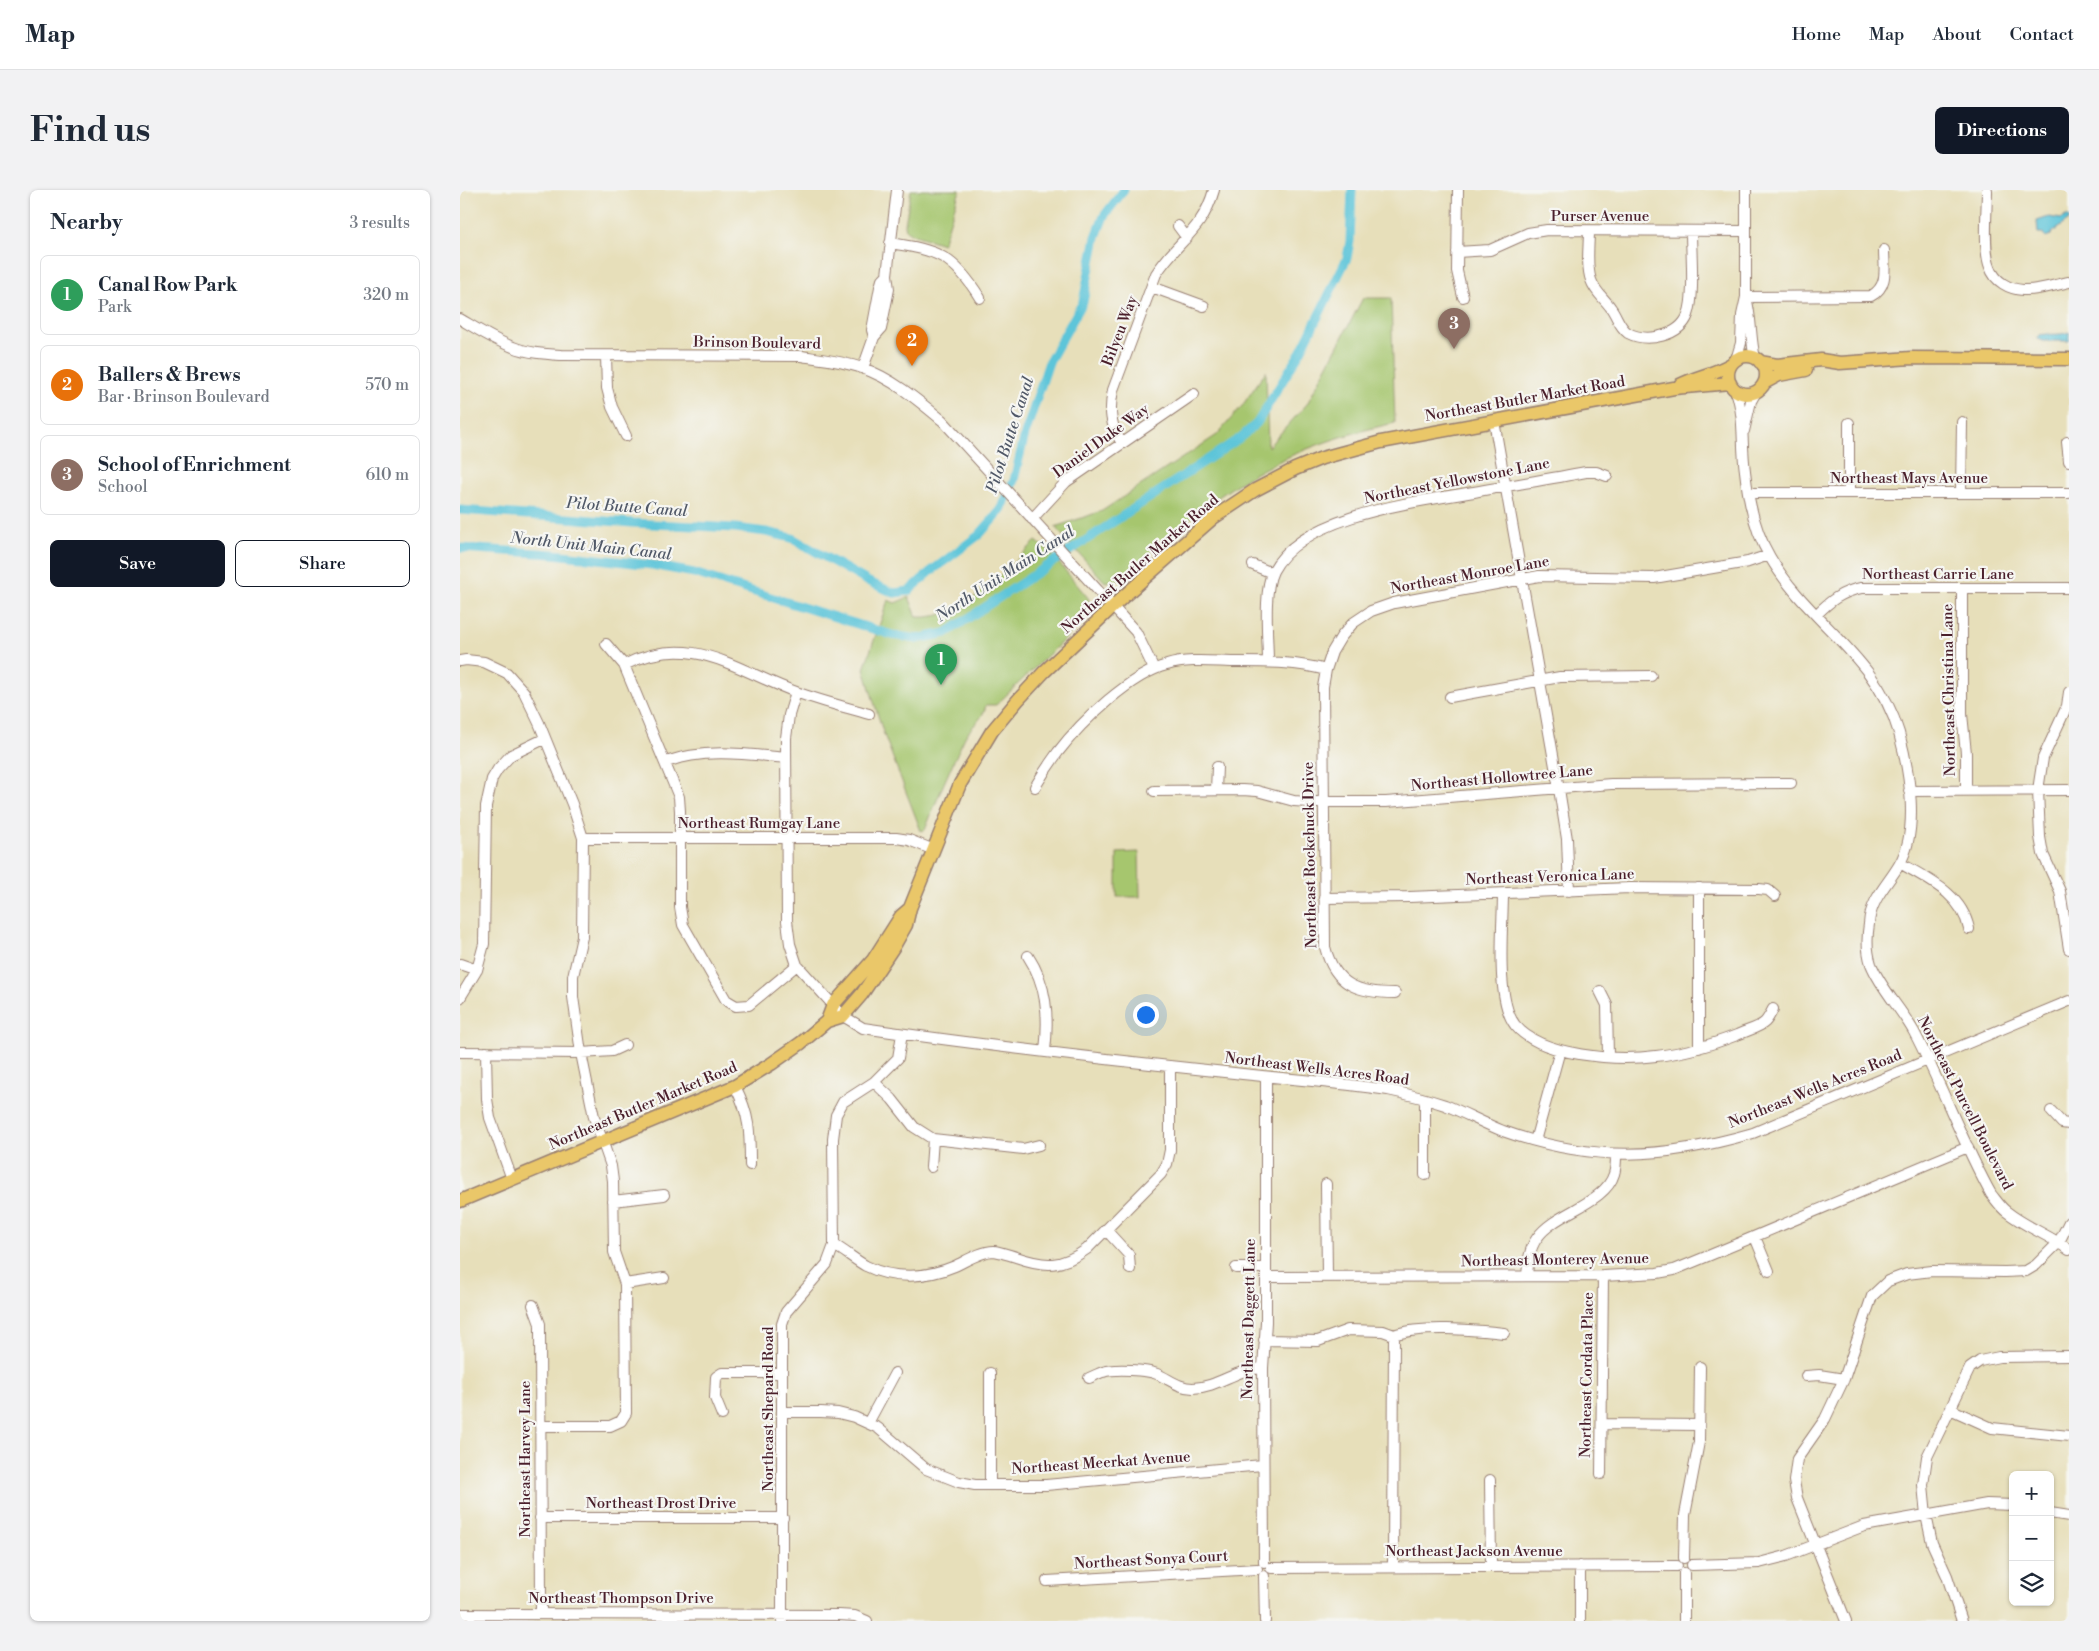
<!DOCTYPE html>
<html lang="en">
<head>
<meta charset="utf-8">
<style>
	body { margin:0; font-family:"Libre Bodoni",serif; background:#f2f2f3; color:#1f2937 }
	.controls { position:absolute; right:15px; bottom:15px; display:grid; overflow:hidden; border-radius:8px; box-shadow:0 1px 4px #0004 }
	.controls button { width:45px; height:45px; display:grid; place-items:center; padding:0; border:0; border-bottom:1px solid #e0e1e3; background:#fff; color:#1f2937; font:25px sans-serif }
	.you { position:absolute; left:685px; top:824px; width:18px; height:18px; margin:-12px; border:4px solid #fff; border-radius:50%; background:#1a73e8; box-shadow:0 0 0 8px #1a73e833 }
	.badge { display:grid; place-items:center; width:32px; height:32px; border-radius:50%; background:#111827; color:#fff; font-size:16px; font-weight:700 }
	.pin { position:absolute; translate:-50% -41px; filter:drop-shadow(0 1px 2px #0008) }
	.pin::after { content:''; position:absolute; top:26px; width:18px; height:15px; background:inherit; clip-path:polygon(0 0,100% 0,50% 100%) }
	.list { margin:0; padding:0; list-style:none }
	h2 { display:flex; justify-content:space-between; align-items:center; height:65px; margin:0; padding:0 20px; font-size:21px }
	h2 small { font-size:16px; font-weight:400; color:#747a83 }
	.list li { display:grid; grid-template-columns:32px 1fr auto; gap:15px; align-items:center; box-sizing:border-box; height:80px; margin:0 10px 10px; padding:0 10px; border:1px solid #e0e1e3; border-radius:8px }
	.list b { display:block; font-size:19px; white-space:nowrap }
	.list p { margin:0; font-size:16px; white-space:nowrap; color:#747a83 }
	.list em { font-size:16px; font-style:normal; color:#747a83 }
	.actions { display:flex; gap:10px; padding:15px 20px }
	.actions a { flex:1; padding:11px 0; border:1px solid #111827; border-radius:8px; text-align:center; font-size:18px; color:#111827 }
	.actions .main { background:#111827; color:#fff }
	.icon { flex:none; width:28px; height:28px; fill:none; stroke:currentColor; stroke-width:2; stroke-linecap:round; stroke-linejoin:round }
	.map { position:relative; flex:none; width:1609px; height:1431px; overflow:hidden; border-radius:8px }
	header { display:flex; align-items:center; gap:30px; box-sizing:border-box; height:70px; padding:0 25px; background:#fff; border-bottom:1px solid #e0e1e3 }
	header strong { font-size:24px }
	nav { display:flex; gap:28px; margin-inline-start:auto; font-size:18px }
	.intro { display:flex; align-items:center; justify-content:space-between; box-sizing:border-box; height:120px; padding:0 30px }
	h1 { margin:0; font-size:35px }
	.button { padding:12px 22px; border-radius:8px; background:#111827; color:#fff; font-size:18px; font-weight:700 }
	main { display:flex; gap:30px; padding:0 30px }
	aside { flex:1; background:#fff; border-radius:8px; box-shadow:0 1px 4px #0004 }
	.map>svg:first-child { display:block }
</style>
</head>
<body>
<header>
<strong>Map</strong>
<nav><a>Home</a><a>Map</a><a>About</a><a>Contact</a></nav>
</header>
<div class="intro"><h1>Find us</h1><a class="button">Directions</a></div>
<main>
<aside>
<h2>Nearby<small>3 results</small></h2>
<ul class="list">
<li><span class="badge" style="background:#2e9e5b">1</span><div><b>Canal Row Park</b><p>Park</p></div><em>320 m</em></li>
<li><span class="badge" style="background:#e8710a">2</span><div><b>Ballers &amp; Brews</b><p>Bar · Brinson Boulevard</p></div><em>570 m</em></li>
<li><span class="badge" style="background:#8d6e63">3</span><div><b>School of Enrichment</b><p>School</p></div><em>610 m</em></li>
</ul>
<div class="actions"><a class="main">Save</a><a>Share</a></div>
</aside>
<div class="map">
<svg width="1609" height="1431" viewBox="0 0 1609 1431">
	<rect width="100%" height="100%" fill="#f6f6f2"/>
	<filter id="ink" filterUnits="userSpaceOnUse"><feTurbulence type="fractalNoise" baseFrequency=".02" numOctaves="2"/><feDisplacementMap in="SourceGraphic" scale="10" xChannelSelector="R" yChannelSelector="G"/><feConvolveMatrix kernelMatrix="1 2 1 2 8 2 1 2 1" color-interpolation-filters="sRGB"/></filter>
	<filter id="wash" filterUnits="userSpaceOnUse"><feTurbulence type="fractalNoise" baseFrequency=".0096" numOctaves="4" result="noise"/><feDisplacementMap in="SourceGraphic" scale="20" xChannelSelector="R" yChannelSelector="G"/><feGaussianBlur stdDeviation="1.12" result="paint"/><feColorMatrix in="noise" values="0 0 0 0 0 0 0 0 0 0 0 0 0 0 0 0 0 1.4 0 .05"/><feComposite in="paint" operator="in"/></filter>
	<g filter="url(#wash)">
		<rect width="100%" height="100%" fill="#e7dfba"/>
		<!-- green -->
		<path fill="#a6c66e" stroke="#78724c" d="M451 0H500L483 54 452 44 446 40 445 34Z
			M903 108H931L935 233C878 245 822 265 773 297 732 324 696 359 658 390L645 392 595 337 642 321 757 245 782 216 806 181 808 257 847 214Z
			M576 351 589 361 629 409 628 420 631 424 536 515H526C523 530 512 535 505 547 490 578 477 609 465 640L461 641 423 542 404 479 428 410 435 413 449 407 457 427C503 431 545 380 576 351Z
			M679 662 680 707H657V663Z"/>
		<!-- water -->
		<path fill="#5dc5d9" stroke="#547282" d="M1606 26H1608L1609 30 1594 41 1591 45 1585 47 1583 43H1578L1577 31 1589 27 1601 29Z
			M1609 142V151H1583L1577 148 1579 145C1589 143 1599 146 1609 142Z"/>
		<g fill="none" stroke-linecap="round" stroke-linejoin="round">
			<!-- canal -->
			<path stroke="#5dc5d9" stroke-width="9" d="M0 320 172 333 275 338 306 342 332 348 407 391 434 403 449 401 470 382 519 345 541 320 554 290 565 244 589 172 623 112 636 47 644 26 664 0
				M0 358 93 364 192 375 234 383 432 445 457 449 486 443 780 248 797 233 841 161 887 68 890 51 892 0"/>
		</g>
	</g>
	<g filter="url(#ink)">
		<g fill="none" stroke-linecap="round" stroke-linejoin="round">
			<!-- minor casing -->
			<g stroke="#987f72" stroke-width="12">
				<path id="minor" d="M998 0 997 81 1003 107
					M1527 0C1527 19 1523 61 1530 77 1535 92 1549 99 1563 100 1579 101 1594 95 1609 92
					M718 36 727 48
					M1129 41C1129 56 1126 76 1131 90 1135 102 1144 108 1151 118 1157 126 1159 137 1168 143 1187 153 1220 146 1228 125 1235 106 1231 64 1231 41
					M430 53C478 60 494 66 520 108
					M997 62 1030 60 1068 43 1087 40 1286 41
					M692 97 744 116
					M1286 107 1411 106C1429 96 1424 78 1424 60
					M1286 108C1292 128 1290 148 1295 168
					M0 129C17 139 34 150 53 157 68 163 85 164 101 165L341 166C361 169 382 171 402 178 432 188 459 211 483 231L676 442 694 479
					M414 147 412 140 420 97 422 90 427 85
					M146 166 147 198 152 217 166 246
					M1276 170 1281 153 1282 125 1286 107V0
					M403 178 414 147 421 139 429 99 427 85 437 0
					M1276 201C1285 227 1281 254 1285 281 1288 309 1295 342 1310 367 1348 433 1416 464 1439 543 1449 580 1460 640 1439 675 1428 694 1410 710 1409 734 1407 746 1407 762 1411 774 1421 799 1441 818 1454 842 1482 895 1502 952 1531 1004 1536 1010 1541 1018 1547 1022 1567 1038 1590 1045 1609 1060
					M1034 231 1099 599 1107 649 1109 701
					M1389 233V303
					M1284 241 1291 211 1296 202
					M1607 252 1609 271
					M662 253C650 236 649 220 653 200L696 84C717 51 742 42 754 0
					M1289 303H1609
					M1501 303 1502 232
					M572 329 606 292 734 204
					M793 375 812 383
					M1502 399V524L1506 563V600
					M1356 425C1370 411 1381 402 1401 398H1609
					M146 454 164 475 219 607 220 621V717L223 735 266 810 276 816 289 815 337 775
					M0 471 6 470 24 472 47 483 64 502 79 533 112 614 123 648 122 747 113 786V807L121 863 134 927 151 976 153 991 154 1062 165 1094 166 1223 161 1231 150 1236H80
					M808 472C808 449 803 401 813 381 843 324 956 312 1014 302 1052 295 1089 289 1126 282H1136L1147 286
					M164 475C232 441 275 480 336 502 360 511 385 517 409 524
					M336 502 329 525 326 548 327 731 330 754 337 775 383 826 403 838C526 856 650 870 774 883 825 889 877 892 928 900 947 904 967 909 985 915 1005 923 1023 933 1043 941 1133 973 1203 969 1293 943L1609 811
					M1609 502 1607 516 1583 568 1578 600 1580 647 1583 664 1600 701 1609 759
					M990 507 1100 487 1191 486
					M206 572C244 558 286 564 326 568
					M575 597C582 585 590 573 598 562 621 532 671 484 707 475 729 468 756 472 779 472 809 472 837 472 866 480
					M756 600 757 577
					M694 601 782 600 797 601 834 611 848 612H926L1151 594 1331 593
					M1449 601 1609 600
					M123 648H436L449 650 474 660
					M1440 673C1469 690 1502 704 1509 739
					M1239 698V858
					M1043 704C1043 737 1035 809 1055 835 1081 867 1158 871 1196 866 1225 863 1251 855 1277 845 1285 841 1299 838 1305 832 1308 829 1311 823 1313 819
					M864 708 949 707 1170 698 1299 699 1308 700 1315 706
					M568 766C587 795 589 826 585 861
					M0 774 17 780
					M1140 801 1147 815 1148 866
					M935 803C899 803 875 796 865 757L863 497 866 480 872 462 881 447 893 433 911 421 934 413 1079 386 1194 388 1288 372 1309 365
					M0 808 17 780 24 754 26 616 32 589 38 579 51 565 84 549
					M0 862 121 863 152 861 165 855
					M26 862 27 909 30 928 52 989
					M414 892 432 909 454 937 473 949 563 959 579 955
					M275 896C290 925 290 943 290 975
					M1591 921 1602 933 1609 934
					M1075 951 1100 860
					M471 977 473 949
					M965 985V909
					M866 994 867 1087
					M153 1011 204 1005
					M646 1040 669 1065 670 1079
					M1295 1047 1309 1081
					M374 1055C385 1061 395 1070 406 1076 434 1090 467 1088 495 1076 506 1071 521 1061 534 1061 541 1062 549 1065 556 1067 585 1077 601 1078 627 1059L701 984 707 974 710 960V876
					M776 1078H806
					M1067 1086C1068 1073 1069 1059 1077 1048 1095 1022 1145 1014 1154 984 1156 978 1156 971 1156 965
					M806 1087 1143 1086 1197 1083 1214 1080 1248 1066 1508 957
					M165 1094 204 1088
					M73 1115 80 1134 81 1423
					M934 1145C962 1135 1013 1140 1044 1143
					M804 1150 858 1151 888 1140 923 1141 934 1145 933 1376
					M530 1183V1295
					M1346 1186 1359 1185 1384 1189
					M629 1188C634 1186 639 1183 643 1182 654 1178 687 1180 697 1184 709 1189 719 1198 733 1198 759 1197 775 1179 803 1178
					M1490 1219 1532 1238 1609 1246
					M323 1222H361L378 1223 394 1227 418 1238 466 1279 499 1292 515 1295H586L802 1275
					M262 1225 255 1208 256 1187 262 1183H322
					M408 1233 435 1183
					M1142 1234 1239 1235
					M1141 1284 1143 1086
					M1030 1290 1031 1376
					M1590 1323 1609 1326
					M80 1328H323
					M1224 1368 1225 1325 1239 1252 1240 1177
					M804 1372 803 1178 806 1132V887
					M1232 1375 1299 1373 1326 1366 1404 1336 1527 1314 1553 1315
					M1120 1376V1431
					M811 1378 1217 1376
					M1224 1383V1431
					M804 1386 805 1431
					M587 1391 797 1379
					M0 1424 379 1425 395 1426 407 1431
					M322 1431V1134L326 1122 367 1074 374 1055 373 949 376 925 383 912 414 892 438 868 442 844
					M1386 1431 1337 1308 1334 1291 1337 1269 1365 1229 1384 1189 1412 1106 1428 1091 1447 1084 1472 1081 1545 1082 1566 1081 1576 1075 1599 1052 1609 1032
					M1502 1431 1487 1386 1472 1353 1466 1325 1463 1295 1467 1267 1510 1178 1520 1171 1539 1167 1609 1166"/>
			</g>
			<!-- major casing -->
			<g stroke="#987f72" stroke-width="15">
				<path id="major" d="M1268 185a19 19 0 1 1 38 0a19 19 0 1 1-38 0Z
					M1300 172 1317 175 1361 170 1380 173 1451 168 1609 169
					M1304 193 1319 185 1346 180
					M1220 195C1237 186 1255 184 1271 174
					M367 831 373 815 413 770 441 726 448 720
					M0 1011 275 896 311 874 341 853 367 831 383 826 402 804 434 756 446 735 450 718 500 594 532 541 558 510 584 482 663 407 753 328 795 300 835 279 862 268 921 252 1214 198 1270 193"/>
			</g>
			<!-- minor -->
			<use href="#minor" stroke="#fff" stroke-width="10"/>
			<!-- major -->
			<use href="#major" stroke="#eac769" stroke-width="12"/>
		</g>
	</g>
	<g text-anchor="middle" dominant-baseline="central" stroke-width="4.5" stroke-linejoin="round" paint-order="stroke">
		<!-- street labels -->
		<g font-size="15" fill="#4a1f2b" stroke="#f6f6f2">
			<text x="1140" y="26">Purser Avenue</text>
			<text transform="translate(660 141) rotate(-69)">Bilyeu Way</text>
			<text transform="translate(297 153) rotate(1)">Brinson Boulevard</text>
			<text transform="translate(1065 209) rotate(-10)">Northeast Butler Market Road</text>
			<text transform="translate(641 251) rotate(-36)">Daniel Duke Way</text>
			<text x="1449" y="288">Northeast Mays Avenue</text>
			<text transform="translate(997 291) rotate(-11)">Northeast Yellowstone Lane</text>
			<text transform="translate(680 374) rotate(-41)">Northeast Butler Market Road</text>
			<text x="1478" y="384">Northeast Carrie Lane</text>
			<text transform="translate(1010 385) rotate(-10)">Northeast Monroe Lane</text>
			<text transform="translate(1489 500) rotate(-91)">Northeast Christina Lane</text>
			<text transform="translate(1042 588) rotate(-5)">Northeast Hollowtree Lane</text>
			<text x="299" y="633">Northeast Rumgay Lane</text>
			<text transform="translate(850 665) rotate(-91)">Northeast Rockchuck Drive</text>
			<text transform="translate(1090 687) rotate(-2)">Northeast Veronica Lane</text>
			<text transform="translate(857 879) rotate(7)">Northeast Wells Acres Road</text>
			<text transform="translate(1355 899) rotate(-22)">Northeast Wells Acres Road</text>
			<text transform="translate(1505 913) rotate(63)">Northeast Purcell Boulevard</text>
			<text transform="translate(183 916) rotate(-23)">Northeast Butler Market Road</text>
			<text transform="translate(1095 1070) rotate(-1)">Northeast Monterey Avenue</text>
			<text transform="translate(789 1129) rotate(-89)">Northeast Daggett Lane</text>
			<text transform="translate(1127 1185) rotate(-89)">Northeast Cordata Place</text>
			<text transform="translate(308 1219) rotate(-90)">Northeast Shepard Road</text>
			<text transform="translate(65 1269) rotate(-90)">Northeast Harvey Lane</text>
			<text transform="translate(641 1273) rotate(-4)">Northeast Meerkat Avenue</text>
			<text x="201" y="1313">Northeast Drost Drive</text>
			<text x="1014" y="1361">Northeast Jackson Avenue</text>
			<text transform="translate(691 1370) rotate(-3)">Northeast Sonya Court</text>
			<text x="161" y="1408">Northeast Thompson Drive</text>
		</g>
		<!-- water labels -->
		<g font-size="16" font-style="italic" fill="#515968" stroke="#f6f6f2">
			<text transform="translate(550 245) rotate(-72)">Pilot Butte Canal</text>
			<text transform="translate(167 317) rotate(4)">Pilot Butte Canal</text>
			<text transform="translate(131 356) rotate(6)">North Unit Main Canal</text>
			<text transform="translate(545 384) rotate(-33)">North Unit Main Canal</text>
		</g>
	</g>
</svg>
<div class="controls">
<button>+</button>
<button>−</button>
<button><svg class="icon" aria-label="layers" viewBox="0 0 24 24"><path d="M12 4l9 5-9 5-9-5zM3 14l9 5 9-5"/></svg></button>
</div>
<div class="you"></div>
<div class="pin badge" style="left:481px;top:495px;background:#2e9e5b">1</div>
<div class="pin badge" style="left:452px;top:176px;background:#e8710a">2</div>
<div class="pin badge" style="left:994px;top:159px;background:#8d6e63">3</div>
</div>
</main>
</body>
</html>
